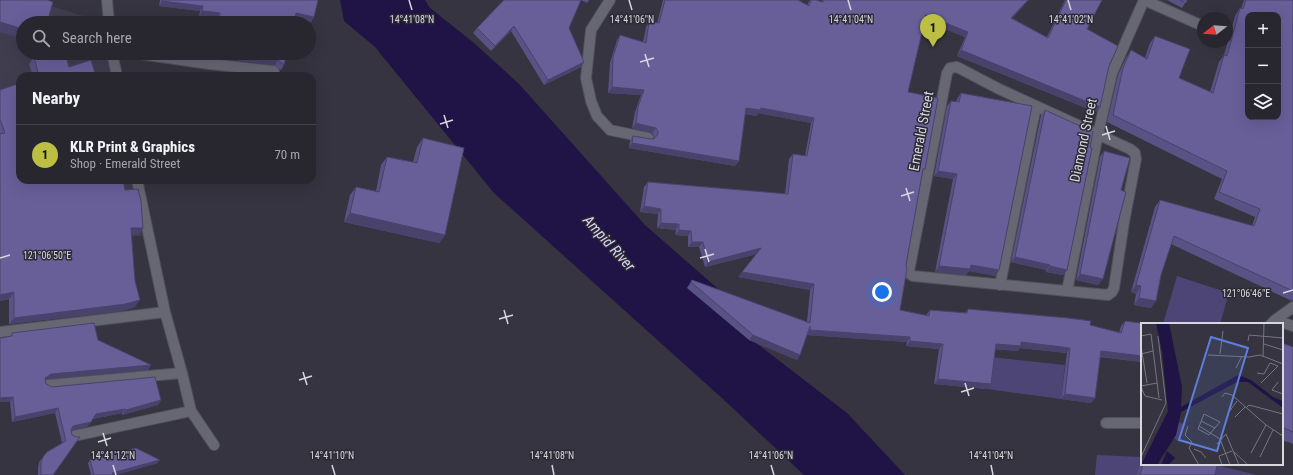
<!DOCTYPE html>
<html lang="en">
<head>
<meta charset="utf-8">
<style>
	body { margin:0; font-family:"Roboto Condensed",sans-serif; background:#302f38; color:#f1f3f6 }
	.controls { position:absolute; right:12px; top:12px; display:grid; overflow:hidden; border-radius:8px; box-shadow:0 4px 16px #0002 }
	.controls button { width:36px; height:36px; display:grid; place-items:center; padding:0; border:0; border-bottom:1px solid #44444c; background:#282730; color:#f1f3f6; font:20px sans-serif }
	.compass { position:absolute; left:1197px; top:12px; width:36px; height:36px; border-radius:50%; background:#282730; box-shadow:0 4px 16px #0002; rotate:253deg }
	.you { position:absolute; left:882px; top:292px; width:14px; height:14px; margin:-10px; border:3px solid #fff; border-radius:50%; background:#1a73e8; box-shadow:0 0 0 6px #1a73e833 }
	.badge { display:grid; place-items:center; width:26px; height:26px; border-radius:50%; background:#bcbf43; color:#111; font-size:13px; font-weight:700 }
	.pin { position:absolute; translate:-50% -33px; filter:drop-shadow(0 1px 2px #0008) }
	.pin::after { content:''; position:absolute; top:21px; width:14px; height:12px; background:inherit; clip-path:polygon(0 0,100% 0,50% 100%) }
	.list { margin:0; padding:0; list-style:none }
	h2 { display:flex; justify-content:space-between; align-items:center; height:52px; margin:0; padding:0 16px; font-size:17px }
	h2 small { font-size:13px; font-weight:400; color:#a5a5ab }
	.list li { display:grid; grid-template-columns:26px 1fr auto; gap:12px; align-items:center; box-sizing:border-box; height:60px; padding:0 16px; border-top:1px solid #44444c }
	.list b { display:block; font-size:15px; white-space:nowrap }
	.list p { margin:0; font-size:13px; white-space:nowrap; color:#a5a5ab }
	.list em { font-size:13px; font-style:normal; color:#a5a5ab }
	.icon { flex:none; width:22px; height:22px; fill:none; stroke:currentColor; stroke-width:2; stroke-linecap:round; stroke-linejoin:round }
	.map { position:relative; flex:none; width:1293px; height:475px; overflow:hidden }
	.search { position:absolute; background:#282730; box-shadow:0 4px 16px #0002; left:16px; top:16px; width:300px; height:44px; display:flex; align-items:center; gap:10px; box-sizing:border-box; padding:0 14px; border-radius:22px; color:#a5a5ab; font-size:15px }
	.panel { position:absolute; background:#282730; box-shadow:0 4px 16px #0002; left:16px; top:72px; width:300px; height:112px; border-radius:12px }
	.map>svg:first-child { display:block }
</style>
</head>
<body>
<div class="map">
<svg width="1293" height="475" viewBox="0 0 1293 475">
	<rect width="100%" height="100%" fill="#353440"/>
	<!-- built -->
	<path fill="#403d4f" d="M0 0H32L106 23H23V53H111L115 76H20V180H133L143 236 0 246Z"/>
	<!-- green -->
	<path fill="#4d4575" d="M1177 276 1229 293 1220 324H1163Z
		M991 357 1065 365 1061 399 987 389Z
		M1097 455 1142 457V464H1212L1257 475H1095Z"/>
	<!-- water -->
	<path fill="#201345" d="M340 0H425L430 8 474 43 519 84 645 225 725 295 756 343 847 413 905 475H804L723 399 494 193 375 47 344 21Z"/>
	<g fill="none" stroke-linecap="round" stroke-linejoin="round">
		<!-- service casing -->
		<g stroke="#51505a" stroke-width="12">
			<path id="service" d="M1144 0 1203 26
				M1275 320 1293 307
				M1271 324 1275 320 1293 326
				M1106 423H1142"/>
		</g>
		<!-- minor casing -->
		<g stroke="#51505a" stroke-width="12">
			<path id="minor" d="M107 0 109 23
				M610 0 591 30 586 78 591 101 597 116 610 130 648 138
				M112 53 117 76
				M133 53 209 64 274 71
				M957 67 999 89 1130 149 1135 153 1136 159 1124 222 1114 288 1112 292 1108 295 913 276 910 274 909 271 947 73 950 68Z
				M137 180 165 312 182 373 191 411 214 445
				M1000 285 1036 106
				M1067 291 1098 134 1112 73 1144 0
				M0 332 165 312
				M48 385 182 373
				M74 436 191 411"/>
		</g>
		<!-- service -->
		<use href="#service" stroke="#676673" stroke-width="10"/>
		<!-- minor -->
		<use href="#minor" stroke="#676673" stroke-width="10"/>
	</g>
	<!-- wall -->
	<path fill="#595284" d="M160 0H318L314 17 311 22 295 18 294 23H216L217 18 199 16 200 11 159 6Z
		M504 0H589L587 3 581 0 569 28 584 62 581 67 544 85 511 31 491 51 473 33 477 28Z
		M663 0H798L807 5 810 0H816L822 2V0H1029L1012 18 1047 37 1065 0H1102L1087 29 1109 66 1096 112 957 56 965 37 925 21 908 92 922 172 906 265 900 310 926 315 930 310 965 313 968 309 1090 325 1119 333 1121 326 1125 321 1141 362 1100 357 1095 398 1091 403 1061 399 1067 353 1020 348 1017 351 995 349 991 384 987 389 934 384 939 349 906 346 907 342 807 335 800 355 797 360 749 340 687 288 692 280 807 322 810 290 738 277 757 254 705 267 699 247H688V236L675 235 676 230 657 228 658 214 640 212 644 187 648 182 785 194 789 159 793 154 805 156 811 123 758 113 757 116 745 114 739 161 735 166 629 148 630 141 633 136 651 139H654V136L652 133 632 128 635 112 641 95 608 93 610 63 617 40 620 35 643 42 646 27 649 22 657 23Z
		M1167 0H1187L1182 8Z
		M1244 0H1293V299L1292 301 1171 244 1151 308 1134 305 1136 294 1131 292 1155 207 1160 200 1252 226 1255 217 1214 199 1222 179 1107 122 1118 75 1126 58 1131 50 1145 58 1150 43 1155 36 1179 78 1210 92 1219 62 1224 55 1235 16 1240 8 1241 9Z
		M212 53H287L284 65 281 70 275 65 235 60 236 58 212 54Z
		M34 57 69 67 96 76H33L29 64Z
		M0 90 125 190 143 228 138 235H131L135 307 122 311 9 324V299L0 301Z
		M961 93 999 270 995 276 969 271 966 275 935 272 953 179 934 176 947 106 951 101 956 102 957 99Z
		M1045 110 1090 147 1067 270 1063 275 1046 272V270L1011 262 1041 115Z
		M423 138 445 235 439 243 344 222 350 195 356 187 376 191 381 165 387 157 413 162 417 147Z
		M1104 151 1121 190 1098 285 1076 280 1100 157Z
		M12 333 98 340 151 365 148 370 47 379 46 380V384L52 387 161 400 158 405 122 415V413L93 419 87 427 71 431 53 475H38V468L39 462 43 457 62 443 55 413 12 422 10 402H0V338L10 337Z
		M1282 343 1293 347V444L1282 440Z
		M1142 457V464H1215V475H1137Z
		M90 460 158 463 115 475H91L88 463Z"/>
	<!-- shaded-wall -->
	<path fill="#49426b" d="M1028 0H1029L1008 23 1011 18Z
		M162 1 203 6 200 11 159 6Z
		M202 11 220 13 217 18 199 16Z
		M296 13 314 17 311 22 293 17Z
		M926 15 968 32 965 37 923 20Z
		M0 22 23 29V39L0 32Z
		M514 26 511 31 491 51 495 46Z
		M961 50 1100 107 1096 112 957 56Z
		M212 53H239L236 58 212 54Z
		M238 56 278 60 275 65 235 60Z
		M584 62 581 67 544 85 548 80Z
		M612 87 644 90 641 95 608 93Z
		M746 108H761L814 118 811 123 758 113 757 116 742 113Z
		M636 123 656 128 652 133 632 128Z
		M632 143 739 161 735 166 629 148Z
		M938 171 957 174 953 179 934 176Z
		M644 206 661 209 658 214 640 212Z
		M350 213 445 235 439 243 344 222Z
		M661 223 679 224 676 230 657 228Z
		M131 228H143L138 235H126Z
		M679 230 691 231 688 236 675 235Z
		M692 242H703L699 247H688Z
		M761 248 758 254 705 267 708 262Z
		M1015 257 1050 265 1046 270 1011 262Z
		M971 265 999 270 995 276 969 271 966 275 935 272 939 266Z
		M1050 266 1067 270 1063 275 1046 272Z
		M742 272 814 284 810 290 738 277Z
		M1080 274 1103 279 1098 285 1076 280Z
		M1136 285 1141 286 1136 294 1131 292Z
		M14 292 9 299 0 301V295Z
		M1139 298 1156 301 1151 308 1134 305Z
		M140 300 135 307 122 311 9 324 14 318Z
		M810 330 910 337 907 342 806 335Z
		M753 335 800 355 797 360 749 340Z
		M910 341 943 344 939 349 906 346Z
		M1021 342 1070 348 1067 353 1020 348 1017 351 992 349 996 344Z
		M1101 351 1142 356V360L1141 362 1097 356Z
		M151 365 148 370 47 379 42 383 45 378 51 374Z
		M938 379 991 384 987 389 934 384Z
		M1065 394 1095 398 1091 403 1061 399Z
		M13 397 10 402H0V398Z
		M161 400 158 405 122 415 126 410Z
		M58 408 55 413 12 422 15 417Z
		M125 409 122 413 93 419 96 414Z
		M91 422 87 427 70 431 73 426Z
		M160 460 158 463 115 475H111L112 473Z"/>
	<!-- building -->
	<path fill="#685f99" stroke="#49426b" fill-rule="evenodd" d="M0 0H47L53 2 47 23H23V29L0 22Z
		M163 0H318L314 17 296 13 294 23H219L220 13 202 11 203 6 162 1Z
		M504 0H581L569 28 584 62 548 80 514 26 495 46 477 28Z
		M665 0H798L809 6 811 0H816L823 2 824 0H1028L1011 18 1048 38 1066 0H1102L1087 29 1118 46 1109 66 1100 107 961 50 968 32 926 15 908 92 938 98 925 169H923L906 265 907 269 900 310 929 316 930 310 967 313 968 309 1068 318 1091 321 1090 325 1121 333 1125 321 1148 324H1142V356L1101 351 1095 398 1065 394 1070 348 1021 342V346L996 344 991 384 938 379 943 344 910 341V337L810 330V326L800 355 753 335 691 282 692 280 810 323 814 284 742 272 761 248 708 262 703 242H692L691 231 679 230V224L661 223V209L644 206 648 182 788 194 793 154 807 156 814 118 761 108 760 110 746 108 739 161 632 143 633 136 651 139H654L658 134V131L656 128 636 123 638 107 644 90 612 87 613 57 620 35 646 43 649 22 659 23Z
		M1180 0H1187L1186 3Z
		M1246 0H1293V291L1174 236 1161 275 1156 301 1139 298 1141 286 1136 285 1160 200 1254 226 1260 209 1219 192 1227 171 1113 115 1123 68 1131 50 1147 59 1155 36 1190 49 1179 78 1213 93 1224 55 1227 56 1240 8 1243 9ZM1248 15H1278V117H1248Z
		M47 53H65L69 67 91 60 96 76H39L34 57Z
		M236 53H287L284 65 278 60 238 56 239 53Z
		M20 83V180H123L125 190 138 189 141 201 143 228H131L135 281 140 300 126 304 14 318V292L0 295V134L5 133 0 119V90Z
		M961 93 1032 106 999 270 971 265 970 269 939 266 957 174 938 171 951 101 959 102Z
		M1045 110 1093 132 1090 147 1092 148 1067 270 1050 266V265L1015 257Z
		M423 138 464 148 445 235 350 213 356 187 379 192 387 157 417 163Z
		M1104 151 1130 158 1121 190 1126 192 1103 279 1080 274Z
		M94 323 98 340 151 365 51 374 45 378 46 384 52 387 155 377 161 400 126 410 125 409 96 414 91 422 73 426 71 430 72 435 76 437H80L53 475H41V463L43 457 47 452 66 441 58 408 15 417 13 397 0 398V338L12 336V333Z
		M1282 343 1293 347V432L1282 427Z
		M136 448 160 460 112 473 113 475H94L90 460Z
		M1143 464H1215L1217 465 1215 475H1140Z"/>
	<!-- ticks -->
	<path fill="none" stroke="#d7d7de" stroke-width="1.5" d="M409 0 412 10M629 0 632 10M848 0 851 10M1068 0 1071 10M645 54 649 67M640 62 654 58M444 115 448 128M440 124 453 120M1106 126 1110 140M1102 135 1115 131M906 188 910 201M901 196 914 192M705 249 709 262M0 258 10 255M700 258 714 254M1283 293 1293 290M504 310 508 324M499 319 513 315M303 372 307 385M299 380 312 376M965 383 969 396M961 392 974 388M103 433 107 446M98 442 111 438M113 465 116 475M332 465 335 475M552 465 554 475M771 465 774 475M991 465 993 475"/>
	<g text-anchor="middle" dominant-baseline="central" stroke-width="3" stroke-linejoin="round" paint-order="stroke">
		<!-- street labels -->
		<g font-size="14" fill="#d7d7de" stroke="#2b2a35">
			<text transform="translate(921 131) rotate(-79)">Emerald Street</text>
			<text transform="translate(1083 140) rotate(-78)">Diamond Street</text>
		</g>
		<!-- water labels -->
		<g font-size="15" font-style="italic" fill="#d7d3f6" stroke="#2b2a35">
			<text transform="translate(609 243) rotate(48)">Ampid River</text>
		</g>
	</g>
	<!-- overview -->
	<g transform="translate(1141 323)">
		<rect width="142" height="142" fill="#353440"/>
		<path d="M38 99 44 102 37 118 33 115Z" fill="#4d4575"/>
		<path d="M15 0H28L41 64 40 84 97 52 110 57 132 74 142 78V85L107 59H96L40 89 35 112 16 142H0L27 88 21 28ZM26 128 34 135 27 142H20Z" fill="#201345"/>
		<path fill="none" stroke="#76757f" stroke-width="1" d="M0 13 10 11 18 75M107 18 108 12 142 15M123 21 142 27M0 23 6 60M0 31 12 28M79 31 82 8M67 32 108 34 119 32 142 41M122 34 123 0M95 45 101 33M116 50 123 51 129 40 137 43 120 60M137 59 131 67 142 71M0 63 16 60M0 64 4 73 21 77M81 74 84 70 91 72 125 102 142 113M105 85 108 82 142 91M88 89 96 78M63 91 79 99 68 112 57 106ZM94 94 104 84M60 98 74 105M47 103 44 112 51 119 48 125 58 142M58 103 79 116M79 116 89 142M76 121 85 111 98 142M53 126 60 129 65 135M92 128 107 142M110 130 125 102M0 134 25 80 17 13M119 134 132 107M81 142 78 133 91 128"/>
		<path fill="#5e7eda" fill-opacity="0.15" stroke="#5e7eda" stroke-width="2" d="M70 14 107 25 76 128 38 117Z"/>
		<rect width="142" height="142" fill="none" stroke="#d7d7de" stroke-width="2"/>
	</g>
	<g font-size="10" text-anchor="middle" fill="#d7d7de" stroke="#2b2a35" stroke-width="3" stroke-linejoin="round" paint-order="stroke">
		<text x="412" y="23">14°41'08"N</text>
		<text x="632" y="23">14°41'06"N</text>
		<text x="851" y="23">14°41'04"N</text>
		<text x="1071" y="23">14°41'02"N</text>
		<text x="47" y="259">121°06'50"E</text>
		<text x="1246" y="297">121°06'46"E</text>
		<text x="113" y="459">14°41'12"N</text>
		<text x="332" y="459">14°41'10"N</text>
		<text x="552" y="459">14°41'08"N</text>
		<text x="771" y="459">14°41'06"N</text>
		<text x="991" y="459">14°41'04"N</text>
	</g>
</svg>
<div class="controls">
<button>+</button>
<button>−</button>
<button><svg class="icon" aria-label="layers" viewBox="0 0 24 24"><path d="M12 4l9 5-9 5-9-5zM3 14l9 5 9-5"/></svg></button>
</div>
<svg class="compass" viewBox="-18 -18 36 36"><path d="M0-13l5 13h-10z" fill="#e53935"/><path d="M0 13l5-13h-10z" fill="#a5a5ab"/></svg>
<div class="you"></div>
<div class="pin badge" style="left:933px;top:47px">1</div>
<div class="search"><svg class="icon" aria-label="search" viewBox="0 0 24 24"><circle cx="10" cy="10" r="6"/><path d="M15 15l6 6"/></svg>Search here</div>
<section class="panel">
<h2>Nearby<small></small></h2>
<ul class="list">
<li><span class="badge">1</span><div><b>KLR Print &amp; Graphics</b><p>Shop · Emerald Street</p></div><em>70 m</em></li>
</ul>
</section>
</div>
</body>
</html>
